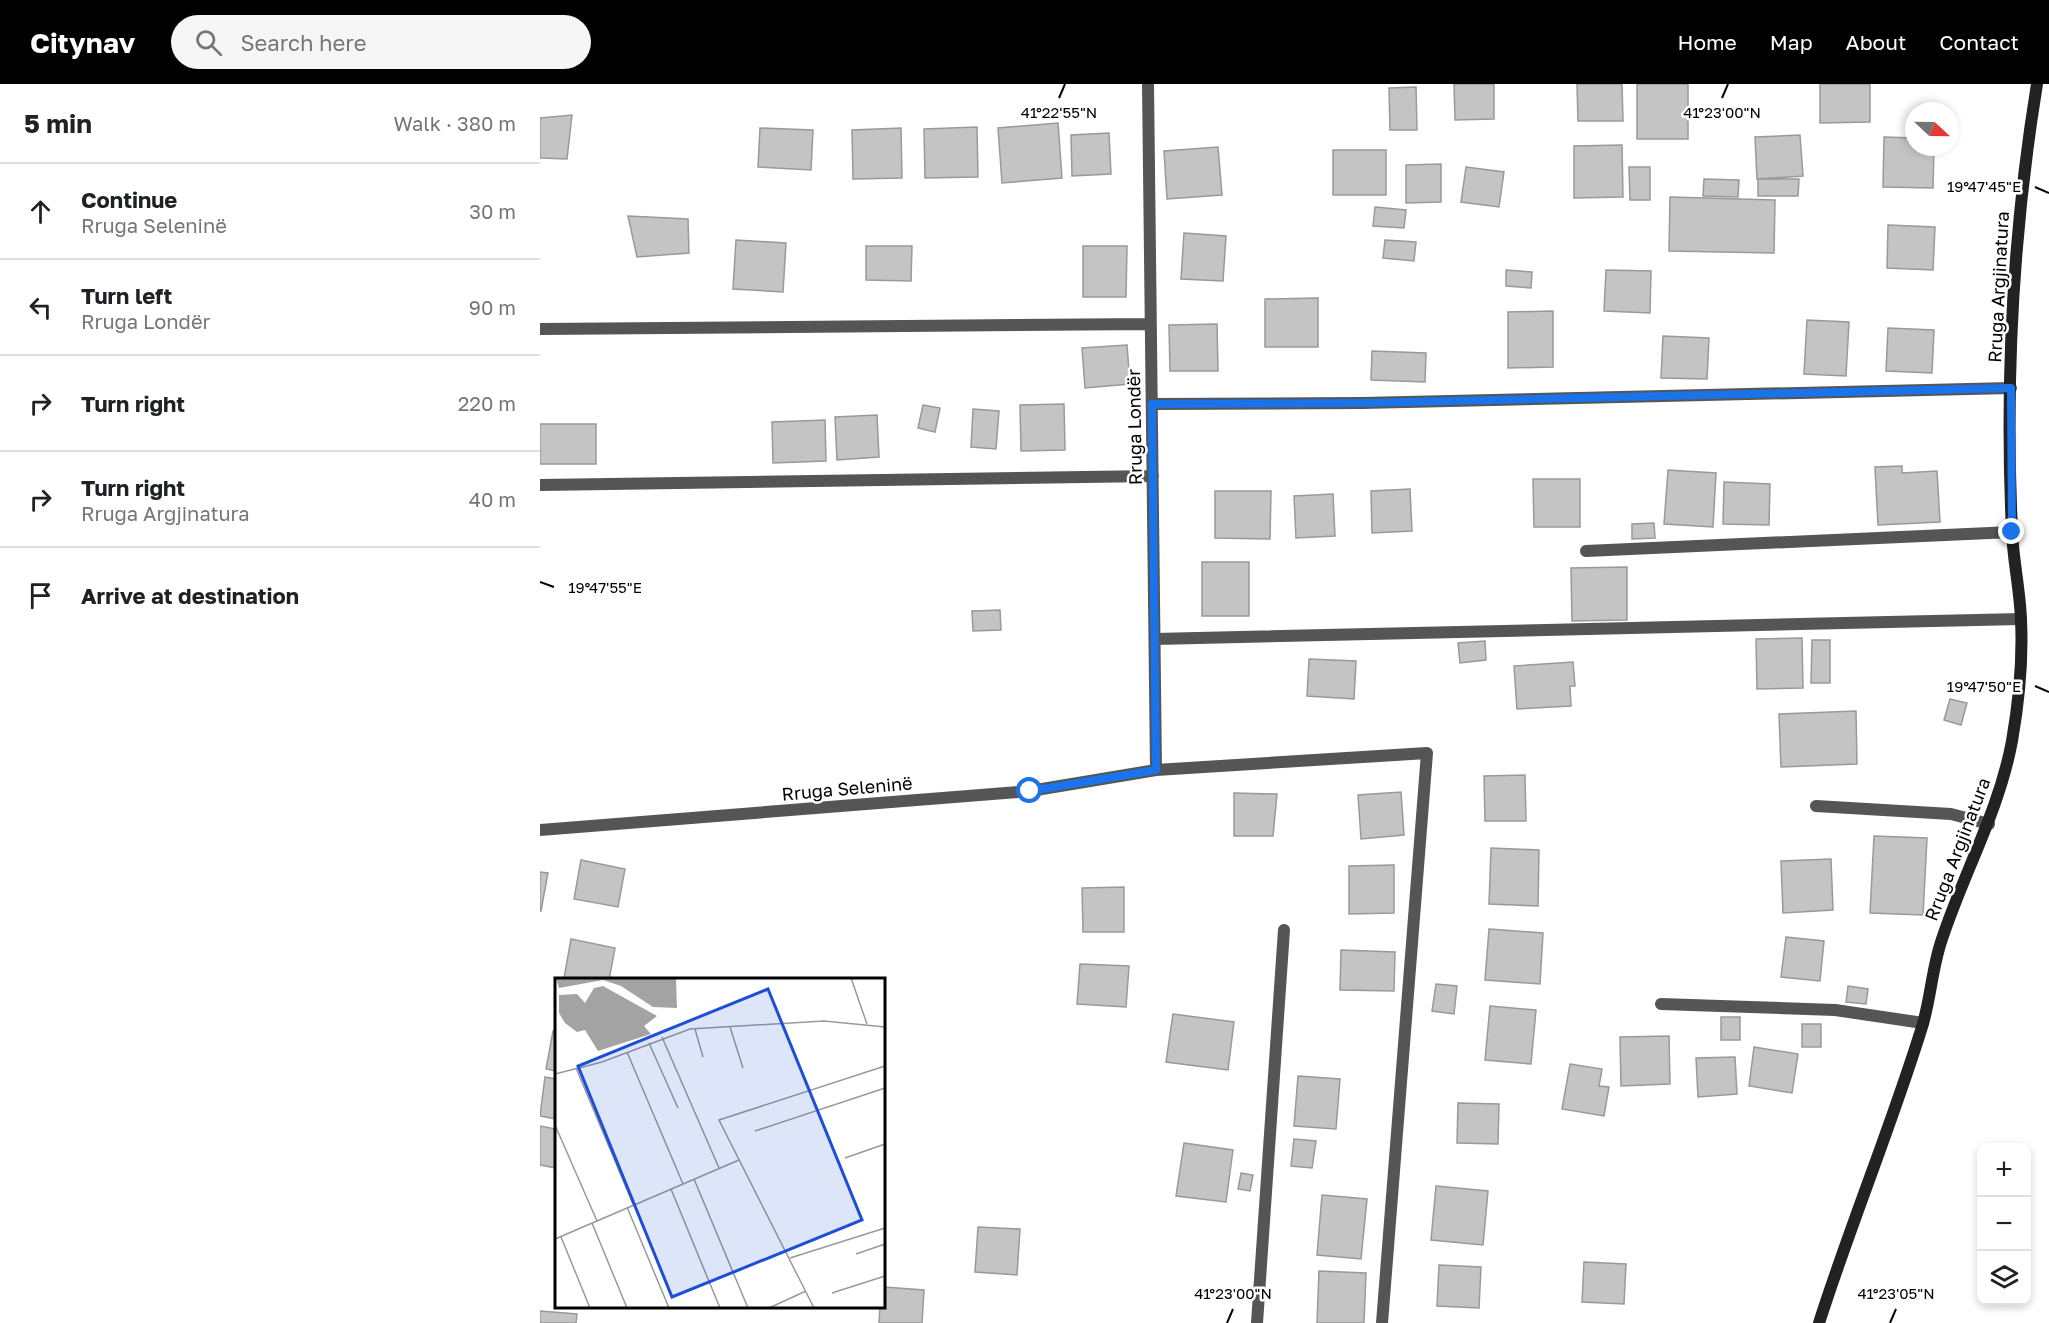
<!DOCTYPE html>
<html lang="en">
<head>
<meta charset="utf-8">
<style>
	body { margin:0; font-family:"Golos Text",sans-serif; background:#f6f6f6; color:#202124 }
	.controls { position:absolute; right:18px; bottom:18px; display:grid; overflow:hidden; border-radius:12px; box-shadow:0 3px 9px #0003 }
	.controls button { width:54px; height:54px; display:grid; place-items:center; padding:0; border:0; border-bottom:2px solid #e0e0e0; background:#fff; color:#202124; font:30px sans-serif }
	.compass { position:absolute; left:1365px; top:18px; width:54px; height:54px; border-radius:50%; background:#fff; box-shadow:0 3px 9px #0003; rotate:112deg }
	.stop { position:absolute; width:18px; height:18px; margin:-14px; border:4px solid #1a73e8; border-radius:50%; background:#fff }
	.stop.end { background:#1a73e8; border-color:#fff; box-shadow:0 2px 6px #0008 }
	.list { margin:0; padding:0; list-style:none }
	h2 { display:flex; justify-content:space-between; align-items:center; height:78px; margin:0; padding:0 24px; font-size:26px }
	h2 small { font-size:20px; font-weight:400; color:#757577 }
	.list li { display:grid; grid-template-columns:39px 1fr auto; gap:18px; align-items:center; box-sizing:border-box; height:96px; padding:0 24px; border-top:2px solid #e0e0e0 }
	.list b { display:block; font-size:22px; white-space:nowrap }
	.list p { margin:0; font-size:20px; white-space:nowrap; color:#757577 }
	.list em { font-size:20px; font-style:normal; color:#757577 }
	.icon { flex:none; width:33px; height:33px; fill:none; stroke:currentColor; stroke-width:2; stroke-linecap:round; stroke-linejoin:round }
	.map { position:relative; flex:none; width:1509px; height:1239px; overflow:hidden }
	header { display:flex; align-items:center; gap:36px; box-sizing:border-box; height:84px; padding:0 30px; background:#000; color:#fff }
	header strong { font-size:28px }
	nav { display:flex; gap:33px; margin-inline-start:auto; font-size:21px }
	.search { width:420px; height:54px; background:#f6f6f6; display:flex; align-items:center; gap:15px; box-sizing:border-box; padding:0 21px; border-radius:33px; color:#757577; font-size:22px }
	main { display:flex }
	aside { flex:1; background:#fff }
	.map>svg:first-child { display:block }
</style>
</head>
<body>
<header>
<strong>Citynav</strong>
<div class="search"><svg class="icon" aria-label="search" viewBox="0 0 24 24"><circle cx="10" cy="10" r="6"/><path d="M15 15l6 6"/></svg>Search here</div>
<nav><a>Home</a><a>Map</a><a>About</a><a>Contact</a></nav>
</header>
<main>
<aside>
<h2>5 min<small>Walk · 380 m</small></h2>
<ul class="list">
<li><svg class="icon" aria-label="ahead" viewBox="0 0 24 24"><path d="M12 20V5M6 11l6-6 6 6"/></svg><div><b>Continue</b><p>Rruga Seleninë</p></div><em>30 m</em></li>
<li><svg class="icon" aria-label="left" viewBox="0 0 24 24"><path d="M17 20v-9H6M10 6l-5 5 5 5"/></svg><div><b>Turn left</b><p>Rruga Londër</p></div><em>90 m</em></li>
<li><svg class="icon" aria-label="right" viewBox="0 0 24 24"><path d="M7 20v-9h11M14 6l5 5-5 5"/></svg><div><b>Turn right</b></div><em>220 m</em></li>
<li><svg class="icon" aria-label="right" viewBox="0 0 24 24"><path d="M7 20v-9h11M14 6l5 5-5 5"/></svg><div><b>Turn right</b><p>Rruga Argjinatura</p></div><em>40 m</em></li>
<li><svg class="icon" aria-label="arrive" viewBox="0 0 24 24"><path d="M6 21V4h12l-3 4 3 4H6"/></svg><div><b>Arrive at destination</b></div></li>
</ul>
</aside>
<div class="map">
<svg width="1509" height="1239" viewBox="0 0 1509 1239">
	<rect width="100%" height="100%" fill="#fff"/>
	<!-- building -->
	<path fill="#c4c4c4" stroke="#999" stroke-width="1.5" d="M914 0H954V35L915 36Z
		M1037 0H1082L1083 37H1038Z
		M1097 0H1148V55H1097Z
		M1280 0H1330V38L1280 39Z
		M876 3 877 46H850L849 4Z
		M32 31 27 75 0 74V34Z
		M518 39 522 94 462 99 458 44Z
		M437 43 438 93 385 94 384 45Z
		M220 44 273 46 271 86 218 83Z
		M361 44 362 94 313 95 312 46Z
		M569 49 571 90 532 92 531 51Z
		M1260 51 1263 92 1217 95 1215 53Z
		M1344 53 1374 54V63H1394L1393 104 1343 103Z
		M1082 61 1083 113 1034 114V62Z
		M678 63 682 111 627 115 624 67Z
		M793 66H846V111H793Z
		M901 80V118L866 119V81Z
		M926 83 964 88 959 123 921 118Z
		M1089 83H1110V116H1090Z
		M1164 95 1199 96 1198 113 1163 112Z
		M1218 95H1259L1258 112H1218Z
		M1130 113 1235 116 1234 169 1129 167Z
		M835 123 866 126 864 144 833 142Z
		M88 132 148 135 149 169 97 173Z
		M1348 141 1395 143 1393 186 1347 184Z
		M644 149 686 152 683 197 641 195Z
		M196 156 246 159 243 208 193 205Z
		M845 156 876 158 874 177 843 174Z
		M326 162H372L371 197 326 196Z
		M543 162H587L586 213H543Z
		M966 186 992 188 991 204 966 202Z
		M1066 186 1111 187 1110 229 1064 227Z
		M778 214V263H725V215Z
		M1013 227V283L968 284V228Z
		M1267 236 1309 238 1306 292 1264 290Z
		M677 240 678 287H630L629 241Z
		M1348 244 1394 246 1392 289 1346 287Z
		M1123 252 1169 254 1167 295 1121 294Z
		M587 261 590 300 545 304 542 264Z
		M832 267 886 269 885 298 831 296Z
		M524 320 525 366 481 367 480 321Z
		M383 321 400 324 395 348 378 344Z
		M433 325 459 327 456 365 431 363Z
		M337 331 339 373 297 376 295 333Z
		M285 336 286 377 233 379 232 338Z
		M0 340H56V380H0Z
		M1362 382V389L1397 387 1400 438 1338 441 1335 383Z
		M1128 386 1176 389 1173 443 1124 440Z
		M993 395H1040V443H994Z
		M1184 398 1230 400 1229 441 1183 440Z
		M870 405 872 447 832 449 831 407Z
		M675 407H731L730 455 675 454Z
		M793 410 795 452 756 454 754 412Z
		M1114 439 1115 454 1092 455V440Z
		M662 478H709V532H662Z
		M1087 483V536L1032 537 1031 484Z
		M460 526 461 546 433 547 432 527Z
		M1262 554 1263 604 1217 605 1216 555Z
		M1272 556H1290V599H1271Z
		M945 557 946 576 920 579 918 559Z
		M769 575 816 577 814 615 767 612Z
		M1033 578 1035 602H1030L1031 622 977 625 974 582Z
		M1410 615 1427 619 1421 641 1404 636Z
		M1316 627 1317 680 1241 683 1239 630Z
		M985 691 986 737H945L944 692Z
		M861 708 864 751 821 755 818 711Z
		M694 709 737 710 733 752H694Z
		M1334 752 1387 754 1383 831 1330 829Z
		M951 764 999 766 998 822 949 820Z
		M1291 775 1293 826 1243 829 1241 777Z
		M41 776 85 785 78 823 34 815Z
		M854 781V829L809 830V782Z
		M0 788 8 789 1 827H0Z
		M584 803V848H543L542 804Z
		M949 845 1003 849 1000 900 945 896Z
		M1246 853 1284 857 1280 897 1241 893Z
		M31 855 75 864 69 896 24 894Z
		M801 866 855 868 854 907 800 906Z
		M540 880 589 882 586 923 537 920Z
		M896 900 917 902 914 930 892 927Z
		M1308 902 1328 905 1326 920 1306 918Z
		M950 922 996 926 991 980 945 976Z
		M633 930 694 938 688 986 626 978Z
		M1181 933H1200V956H1181Z
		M1262 940H1281V963H1262Z
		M13 947 16 948V987L6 985Z
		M1129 952 1130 1000 1081 1002 1080 953Z
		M1214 963 1258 970 1252 1009 1209 1002Z
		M1195 973 1197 1010 1158 1013 1156 974Z
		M1030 980 1062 985 1059 1002 1069 1003 1064 1032 1022 1025Z
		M758 992 800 995 796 1045 754 1042Z
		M5 993 16 995V1035L0 1032Z
		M918 1019 959 1020 958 1060 917 1059Z
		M0 1042 16 1045V1084L0 1081Z
		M754 1055 776 1057 772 1084 751 1082Z
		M644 1059 693 1066 686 1118 636 1112Z
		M701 1089 713 1091 710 1107 698 1105Z
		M896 1102 948 1107 943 1161 891 1156Z
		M782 1111 827 1115 821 1175 777 1171Z
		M438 1143 480 1145 477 1191 435 1188Z
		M1044 1178 1086 1180 1084 1220 1042 1218Z
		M899 1181 941 1183 939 1224 897 1222Z
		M779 1187 826 1189 824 1239H777Z
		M344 1203 384 1206 382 1239H339L340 1222H344Z
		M0 1227 37 1230 36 1239H0Z"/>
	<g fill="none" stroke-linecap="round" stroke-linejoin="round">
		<!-- street -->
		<path stroke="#555" stroke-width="12" d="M608 0 616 686
			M0 245 610 240
			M612 320 822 319 1471 304
			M0 401 613 392
			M1046 467 1472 448
			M615 555 1481 535
			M1276 722 1411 730 1449 740
			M0 746 490 707 616 686 887 669 842 1239
			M1121 920 1295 926 1383 939
			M717 1239 744 846"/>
		<!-- secondary -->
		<path stroke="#222" stroke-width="12" d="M1279 1239C1311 1139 1351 1043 1382 943 1391 914 1392 883 1402 855 1424 788 1459 727 1472 657 1479 617 1483 576 1481 536 1480 506 1473 476 1472 447 1465 298 1473 147 1497 0"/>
	</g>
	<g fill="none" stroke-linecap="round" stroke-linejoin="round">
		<!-- route -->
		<path stroke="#1a73e8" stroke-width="8" d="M490 707 616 686 612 320 822 319 1471 304 1472 448"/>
	</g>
	<!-- ticks -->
	<path fill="none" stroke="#000" stroke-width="2" d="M519 14 525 0M1182 14 1188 0M1495 103 1509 109M0 498 14 503M1495 602 1509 608M687 1239 693 1225M1350 1239 1356 1225"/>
	<g text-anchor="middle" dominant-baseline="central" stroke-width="5" stroke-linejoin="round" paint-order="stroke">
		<!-- street labels -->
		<g font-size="18" fill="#000" stroke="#fff">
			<text transform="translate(1458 203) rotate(-87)">Rruga Argjinatura</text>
			<text transform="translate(594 343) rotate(-91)">Rruga Londër</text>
			<text transform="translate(307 704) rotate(-5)">Rruga Seleninë</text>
			<text transform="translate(1417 765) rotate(-69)">Rruga Argjinatura</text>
		</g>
	</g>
	<!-- overview -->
	<g transform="translate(15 894)">
		<rect width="330" height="330" fill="#fff"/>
		<path d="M1 0H121L122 30 98 29 66 8 48 2 4 10ZM48 8 102 38 89 48 96 56 43 73 30 52 22 54 10 45 4 35V17L22 16 30 25 39 10Z" fill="#a3a3a3"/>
		<path fill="none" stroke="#999" stroke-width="1.5" d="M296 0 312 46M175 49 188 90M140 51 148 79M107 59 164 190M94 65 123 130M72 74 128 206M21 90 78 226M0 96 47 84 135 51 269 43 330 49M0 147 42 243M200 153 330 110M290 180 330 166M139 201 193 330M116 211 165 330M72 229 114 330M37 245 72 330M6 259 35 330M0 261 184 182M301 276 330 266M235 280 330 250M277 315 330 298M214 330 251 313M259 330 164 142 330 88"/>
		<path fill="#1d4ed8" fill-opacity="0.15" stroke="#1d4ed8" stroke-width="3" d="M213 11 307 242 117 319 23 88Z"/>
		<rect width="330" height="330" fill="none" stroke="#000" stroke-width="3"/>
	</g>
	<g font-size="15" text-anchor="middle" fill="#000" stroke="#fff" stroke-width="5" stroke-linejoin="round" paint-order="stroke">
		<text x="519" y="34">41°22'55"N</text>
		<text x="1182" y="34">41°23'00"N</text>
		<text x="1444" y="108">19°47'45"E</text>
		<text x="65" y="509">19°47'55"E</text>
		<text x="1444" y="608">19°47'50"E</text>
		<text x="693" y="1215">41°23'00"N</text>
		<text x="1356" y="1215">41°23'05"N</text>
	</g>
</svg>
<div class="controls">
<button>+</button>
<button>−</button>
<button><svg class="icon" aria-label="layers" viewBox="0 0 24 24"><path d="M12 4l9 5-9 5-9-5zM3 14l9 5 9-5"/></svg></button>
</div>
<svg class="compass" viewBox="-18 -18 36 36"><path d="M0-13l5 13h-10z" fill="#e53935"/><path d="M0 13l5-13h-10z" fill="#757577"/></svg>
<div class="stop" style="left:490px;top:707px"></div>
<div class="stop end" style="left:1472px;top:448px"></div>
</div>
</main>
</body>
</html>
